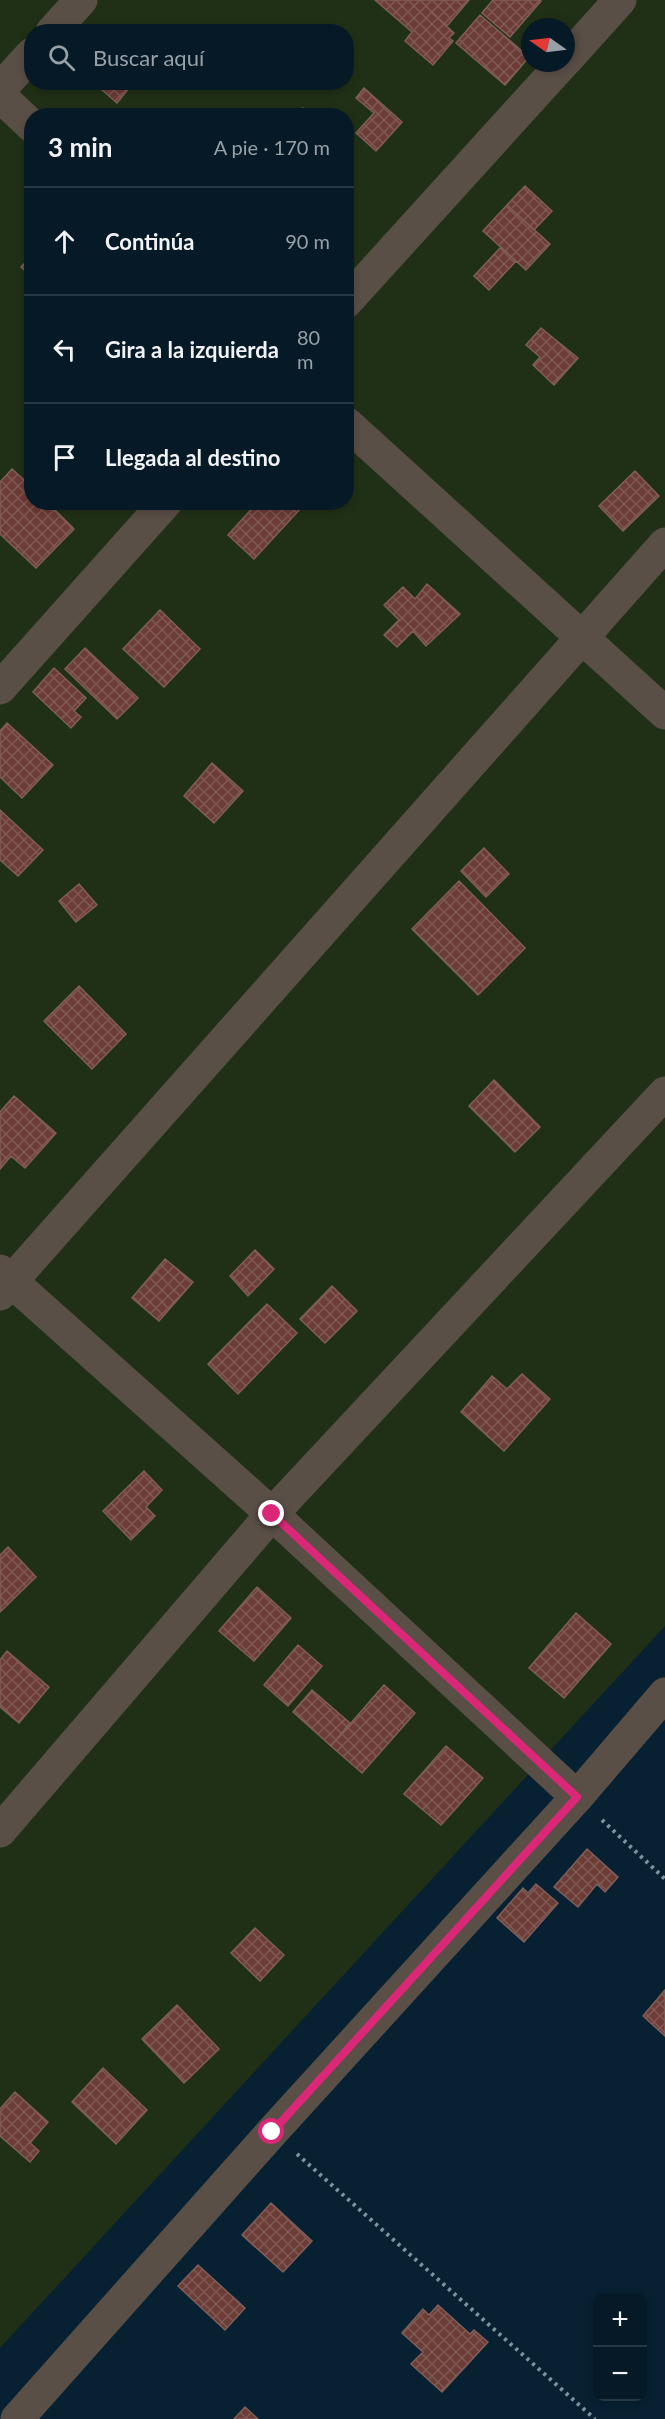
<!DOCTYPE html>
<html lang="es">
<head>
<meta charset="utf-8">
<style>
	body { margin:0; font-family:Lato,sans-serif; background:#132632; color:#f1f3f6 }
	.controls { position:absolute; right:18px; bottom:18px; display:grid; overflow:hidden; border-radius:12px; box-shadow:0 3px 9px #0003 }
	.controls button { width:54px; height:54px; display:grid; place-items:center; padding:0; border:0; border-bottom:2px solid #263843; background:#051926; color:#f1f3f6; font:30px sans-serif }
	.compass { position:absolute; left:521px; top:18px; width:54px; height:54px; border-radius:50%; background:#051926; box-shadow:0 3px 9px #0003; rotate:284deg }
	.stop { position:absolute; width:18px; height:18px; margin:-14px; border:4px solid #db2777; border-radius:50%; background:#fff }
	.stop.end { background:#db2777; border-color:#fff; box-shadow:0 2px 6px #0008 }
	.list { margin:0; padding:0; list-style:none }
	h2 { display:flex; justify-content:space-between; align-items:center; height:78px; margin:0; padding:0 24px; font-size:26px }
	h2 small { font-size:20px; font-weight:400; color:#97a0a7 }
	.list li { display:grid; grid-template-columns:39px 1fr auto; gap:18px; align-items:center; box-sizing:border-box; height:108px; padding:0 24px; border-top:2px solid #263843 }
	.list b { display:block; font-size:22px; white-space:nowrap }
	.list em { font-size:20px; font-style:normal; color:#97a0a7 }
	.icon { flex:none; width:33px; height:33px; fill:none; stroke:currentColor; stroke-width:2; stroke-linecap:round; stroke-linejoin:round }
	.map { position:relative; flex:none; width:665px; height:2419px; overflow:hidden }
	.search { position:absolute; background:#051926; box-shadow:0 3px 9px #0003; left:24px; top:24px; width:330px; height:66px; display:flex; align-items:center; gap:15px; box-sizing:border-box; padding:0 21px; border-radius:24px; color:#97a0a7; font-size:22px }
	.panel { position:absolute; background:#051926; box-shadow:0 3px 9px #0003; left:24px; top:108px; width:330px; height:402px; border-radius:24px }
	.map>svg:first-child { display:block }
</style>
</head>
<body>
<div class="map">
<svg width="665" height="2419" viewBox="0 0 665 2419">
	<defs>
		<pattern id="building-cross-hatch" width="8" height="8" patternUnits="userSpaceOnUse" patternTransform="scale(1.5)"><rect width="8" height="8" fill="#6c3c36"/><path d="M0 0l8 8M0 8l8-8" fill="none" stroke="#815954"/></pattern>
	</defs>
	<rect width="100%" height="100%" fill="#072132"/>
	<!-- grass -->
	<path fill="#203016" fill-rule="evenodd" d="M0 0H665V1626L0 2348ZM530 27H566V63H530ZM32 32H346V82H32ZM32 116H346V502H32Z"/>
	<!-- building -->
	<path fill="url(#building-cross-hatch)" stroke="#805e59" stroke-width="1.5" d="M375 0H469L447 26 430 11 454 33 449 38 453 41 433 65 405 41 412 32Z
		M493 0H540L541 1 510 37 482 13Z
		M480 15 529 57 505 85 456 43Z
		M93 82H134L117 103Z
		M364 88 402 122 376 151 356 133 374 113 356 98Z
		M303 108 312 116H296Z
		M525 186 552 211 534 230 507 205Z
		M507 205 550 244 526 270 483 231Z
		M501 247 516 261 489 290 474 276Z
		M32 256V277L21 267Z
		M541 328 578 358 554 385 533 365 540 357 526 345Z
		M12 469 32 487V502H47L74 529 36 568 0 534V482Z
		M635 471 659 496 623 531 599 506Z
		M258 502H298L302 507 254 559 228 535Z
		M427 584 460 614 426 646 413 631 397 647 384 635 399 620 384 605 403 587 415 599Z
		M160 610 200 649 164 687 123 649Z
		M85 648 138 698 117 719 65 669Z
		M54 668 86 698 74 711 81 717 71 728 33 692Z
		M7 723 53 765 22 798 0 777V731Z
		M212 763 243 791 214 823 184 796Z
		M0 810 43 850 18 876 0 860Z
		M484 848 509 874 486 897 461 871Z
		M459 881 525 948 478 995 412 929Z
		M79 884 97 905 76 922 59 901Z
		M79 986 126 1034 92 1069 44 1021Z
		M494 1080 540 1127 515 1152 469 1106Z
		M14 1096 56 1133 25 1168 11 1156 0 1169V1112Z
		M255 1250 274 1269 248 1296 230 1276Z
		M165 1259 193 1282 159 1321 132 1298Z
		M332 1286 357 1311 325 1343 300 1319Z
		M267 1304 297 1333 238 1394 208 1364Z
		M522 1374 550 1399 504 1451 461 1412 492 1376 507 1389Z
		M144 1471 162 1490 146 1507 155 1516 131 1540 103 1511Z
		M8 1547 36 1577 0 1612V1555Z
		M257 1587 291 1618 254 1661 219 1631Z
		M576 1613 611 1644 564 1698 529 1668Z
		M298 1645 322 1666 288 1706 264 1685Z
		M7 1651 49 1687 19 1723 0 1707V1660Z
		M384 1685 415 1713 362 1773 331 1746Z
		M312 1690 350 1723 331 1746 293 1712Z
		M446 1746 483 1778 441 1825 404 1794Z
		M587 1849 618 1877 605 1892 597 1884 578 1907 554 1887Z
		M536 1884 558 1903 524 1942 497 1918 523 1888 528 1893Z
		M255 1928 284 1955 260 1981 231 1953Z
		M665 1990V2036L643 2016Z
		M177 2005 219 2049 184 2083 142 2039Z
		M103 2068 147 2110 116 2144 72 2102Z
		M15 2092 48 2122 30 2143 39 2151 30 2162 0 2136V2109Z
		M271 2203 312 2241 283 2272 242 2235Z
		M198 2265 245 2308 225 2330 178 2286Z
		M438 2305 470 2334 474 2330 488 2342 442 2392 411 2364 423 2352 402 2333 423 2309 429 2315Z
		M245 2407 258 2419H234Z"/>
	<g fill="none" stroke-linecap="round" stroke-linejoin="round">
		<!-- path -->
		<path stroke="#80929f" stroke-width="4" stroke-dasharray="3 4.5" stroke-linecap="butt" d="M602 1820 665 1879
			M297 2154 595 2419"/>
		<!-- minor -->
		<path stroke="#5a4f47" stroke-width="33" d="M52 32 81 0
			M566 60 620 0
			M0 89 32 54
			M0 96 32 126
			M346 302 563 63
			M346 423 665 713
			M0 688 166 502
			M0 1271 272 1514 577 1797
			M0 1294 665 544
			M0 1831 272 1514 665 1093
			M17 2419 272 2132 577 1797 665 1694"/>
	</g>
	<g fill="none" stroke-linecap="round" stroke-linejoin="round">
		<!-- route -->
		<path stroke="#db2777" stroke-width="8" d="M272 2132 577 1797 272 1514"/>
	</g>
</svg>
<div class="controls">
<button>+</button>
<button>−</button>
</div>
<svg class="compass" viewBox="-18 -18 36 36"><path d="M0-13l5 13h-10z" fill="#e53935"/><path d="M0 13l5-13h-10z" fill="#97a0a7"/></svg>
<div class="stop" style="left:272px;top:2132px"></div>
<div class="stop end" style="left:272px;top:1514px"></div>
<div class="search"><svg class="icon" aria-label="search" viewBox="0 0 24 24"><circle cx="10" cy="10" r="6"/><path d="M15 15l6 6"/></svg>Buscar aquí</div>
<section class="panel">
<h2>3 min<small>A pie · 170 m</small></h2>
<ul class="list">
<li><svg class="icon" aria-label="ahead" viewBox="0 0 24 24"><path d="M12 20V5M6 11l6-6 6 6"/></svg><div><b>Continúa</b></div><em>90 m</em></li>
<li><svg class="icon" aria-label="left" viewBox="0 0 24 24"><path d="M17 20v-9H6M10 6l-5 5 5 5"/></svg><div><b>Gira a la izquierda</b></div><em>80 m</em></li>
<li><svg class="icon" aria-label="arrive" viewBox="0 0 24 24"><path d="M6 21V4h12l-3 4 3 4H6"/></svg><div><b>Llegada al destino</b></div></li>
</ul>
</section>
</div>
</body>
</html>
